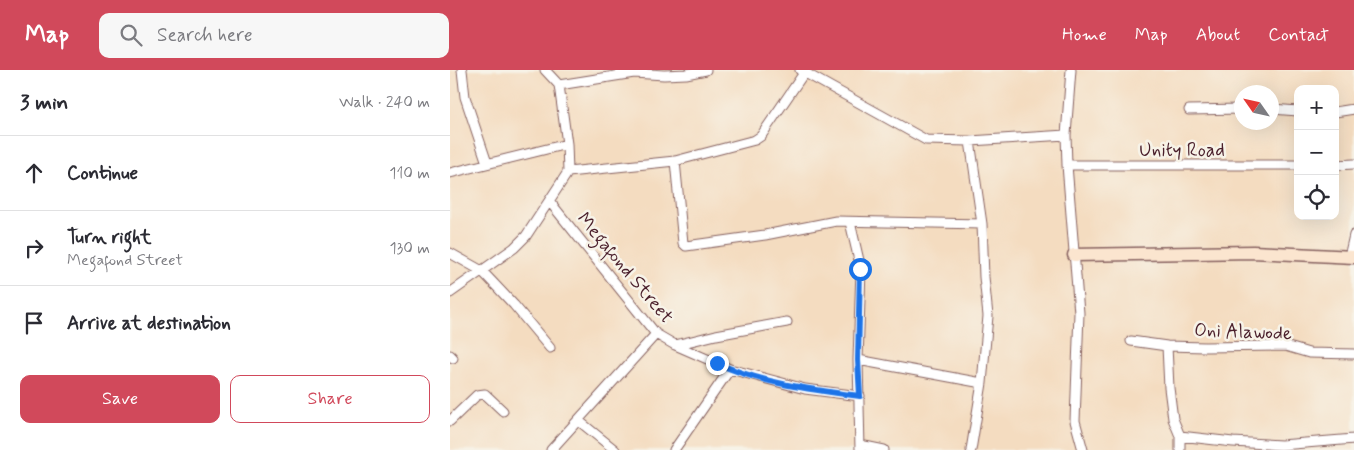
<!DOCTYPE html>
<html lang="en">
<head>
<meta charset="utf-8">
<style>
	body { margin:0; font-family:Mynerve,sans-serif; background:#f7f7f7; color:#2b2b33 }
	.controls { position:absolute; right:15px; top:15px; display:grid; overflow:hidden; border-radius:10px; box-shadow:0 5px 20px #0002 }
	.controls button { width:45px; height:45px; display:grid; place-items:center; padding:0; border:0; border-bottom:1px solid #e1e1e2; background:#fff; color:#2b2b33; font:25px sans-serif }
	.compass { position:absolute; left:784px; top:15px; width:45px; height:45px; border-radius:50%; background:#fff; box-shadow:0 5px 20px #0002; rotate:304deg }
	.stop { position:absolute; width:15px; height:15px; margin:-11px; border:4px solid #1a73e8; border-radius:50%; background:#fff }
	.stop.end { background:#1a73e8; border-color:#fff; box-shadow:0 1px 5px #0008 }
	.list { margin:0; padding:0; list-style:none }
	h2 { display:flex; justify-content:space-between; align-items:center; height:65px; margin:0; padding:0 20px; font-size:21px }
	h2 small { font-size:16px; font-weight:400; color:#7c7c81 }
	.list li { display:grid; grid-template-columns:32px 1fr auto; gap:15px; align-items:center; box-sizing:border-box; height:75px; padding:0 20px; border-top:1px solid #e1e1e2 }
	.list b { display:block; font-size:19px; white-space:nowrap }
	.list p { margin:0; font-size:16px; white-space:nowrap; color:#7c7c81 }
	.list em { font-size:16px; font-style:normal; color:#7c7c81 }
	.actions { display:flex; gap:10px; padding:15px 20px }
	.actions a { flex:1; padding:11px 0; border:1px solid #d1495b; border-radius:10px; text-align:center; font-size:18px; color:#d1495b }
	.actions .main { background:#d1495b; color:#fff }
	.icon { flex:none; width:28px; height:28px; fill:none; stroke:currentColor; stroke-width:2; stroke-linecap:round; stroke-linejoin:round }
	.map { position:relative; flex:none; width:904px; height:380px; overflow:hidden }
	header { display:flex; align-items:center; gap:30px; box-sizing:border-box; height:70px; padding:0 25px; background:#d1495b; color:#fff }
	header strong { font-size:24px }
	nav { display:flex; gap:28px; margin-inline-start:auto; font-size:18px }
	.search { width:350px; height:45px; background:#f7f7f7; display:flex; align-items:center; gap:12px; box-sizing:border-box; padding:0 18px; border-radius:10px; color:#7c7c81; font-size:19px }
	main { display:flex }
	aside { flex:1; background:#fff }
	.map>svg:first-child { display:block }
</style>
</head>
<body>
<header>
<strong>Map</strong>
<div class="search"><svg class="icon" aria-label="search" viewBox="0 0 24 24"><circle cx="10" cy="10" r="6"/><path d="M15 15l6 6"/></svg>Search here</div>
<nav><a>Home</a><a>Map</a><a>About</a><a>Contact</a></nav>
</header>
<main>
<aside>
<h2>3 min<small>Walk · 240 m</small></h2>
<ul class="list">
<li><svg class="icon" aria-label="ahead" viewBox="0 0 24 24"><path d="M12 20V5M6 11l6-6 6 6"/></svg><div><b>Continue</b></div><em>110 m</em></li>
<li><svg class="icon" aria-label="right" viewBox="0 0 24 24"><path d="M7 20v-9h11M14 6l5 5-5 5"/></svg><div><b>Turn right</b><p>Megafond Street</p></div><em>130 m</em></li>
<li><svg class="icon" aria-label="arrive" viewBox="0 0 24 24"><path d="M6 21V4h12l-3 4 3 4H6"/></svg><div><b>Arrive at destination</b></div></li>
</ul>
<div class="actions"><a class="main">Save</a><a>Share</a></div>
</aside>
<div class="map">
<svg width="904" height="380" viewBox="0 0 904 380">
	<rect width="100%" height="100%" fill="#f7f3e8"/>
	<filter id="ink" filterUnits="userSpaceOnUse"><feTurbulence type="fractalNoise" baseFrequency=".02" numOctaves="2"/><feDisplacementMap in="SourceGraphic" scale="10" xChannelSelector="R" yChannelSelector="G"/><feConvolveMatrix kernelMatrix="1 2 1 2 8 2 1 2 1" color-interpolation-filters="sRGB"/></filter>
	<filter id="wash" filterUnits="userSpaceOnUse"><feTurbulence type="fractalNoise" baseFrequency=".0096" numOctaves="4" result="noise"/><feDisplacementMap in="SourceGraphic" scale="20" xChannelSelector="R" yChannelSelector="G"/><feGaussianBlur stdDeviation="1.12" result="paint"/><feColorMatrix in="noise" values="0 0 0 0 0 0 0 0 0 0 0 0 0 0 0 0 0 1.4 0 .05"/><feComposite in="paint" operator="in"/></filter>
	<g filter="url(#wash)">
		<rect width="100%" height="100%" fill="#f4dcc0"/>
	</g>
	<g filter="url(#ink)">
		<g fill="none" stroke-linecap="round" stroke-linejoin="round">
			<!-- street casing -->
			<g stroke="#86615f" stroke-width="11">
				<path id="street" d="M12 0 15 27 37 93
					M95 0 109 15 117 74 118 102
					M350 0 476 70 520 71 616 65
					M621 0 616 65 617 95 629 243 625 351 633 380
					M109 15 184 3 214 5 236 4 256 0
					M822 39 848 41
					M739 40 792 39
					M885 42 904 39
					M520 71 532 154 534 207 538 246 532 313 521 380
					M225 91 233 173 236 176 315 165 386 151 532 154
					M617 95H848
					M885 95 904 94
					M0 103 117 74
					M100 132 206 264 225 275 280 299 355 319 410 326
					M400 152 411 199 408 290 410 380
					M0 183 32 201 64 235 100 278
					M899 187 904 165
					M0 223 64 178 76 166 118 102 225 91 305 70 311 66 356 0
					M681 271 717 276 755 277 835 276 859 283 904 284
					M225 275 266 265 337 252
					M717 276 719 318 723 349 730 366V380
					M0 285 3 288
					M408 290 532 313
					M0 351 27 325 35 324 53 341
					M129 351 165 380
					M730 366 783 372 831 375 904 369
					M410 375 434 380
					M101 380 206 264
					M224 380 280 299"/>
			</g>
			<!-- secondary casing -->
			<g stroke="#86615f" stroke-width="15">
				<path id="secondary" d="M624 185 803 182 904 187"/>
			</g>
			<!-- street -->
			<use href="#street" stroke="#fff" stroke-width="9"/>
			<!-- secondary -->
			<use href="#secondary" stroke="#fbe5cf" stroke-width="12"/>
		</g>
	</g>
	<g fill="none" stroke-linecap="round" stroke-linejoin="round" filter="url(#ink)">
		<!-- route -->
		<path stroke="#1a73e8" stroke-width="6" d="M267 293C309 313 364 320 410 326L408 290 410 199"/>
	</g>
	<g text-anchor="middle" dominant-baseline="central" stroke-width="5" stroke-linejoin="round" paint-order="stroke">
		<!-- street labels -->
		<g font-size="19" fill="#4a1f2b" stroke="#f7f3e8">
			<text x="732" y="80">Unity Road</text>
			<text transform="translate(175 198) rotate(50)">Megafond Street</text>
			<text transform="translate(793 262) rotate(2)">Oni Alawode</text>
		</g>
	</g>
</svg>
<div class="controls">
<button>+</button>
<button>−</button>
<button><svg class="icon" aria-label="locate" viewBox="0 0 24 24"><circle cx="12" cy="12" r="6"/><path d="M12 2v4M12 18v4M2 12h4M18 12h4"/></svg></button>
</div>
<svg class="compass" viewBox="-18 -18 36 36"><path d="M0-13l5 13h-10z" fill="#e53935"/><path d="M0 13l5-13h-10z" fill="#7c7c81"/></svg>
<div class="stop" style="left:410px;top:199px"></div>
<div class="stop end" style="left:267px;top:293px"></div>
</div>
</main>
</body>
</html>
